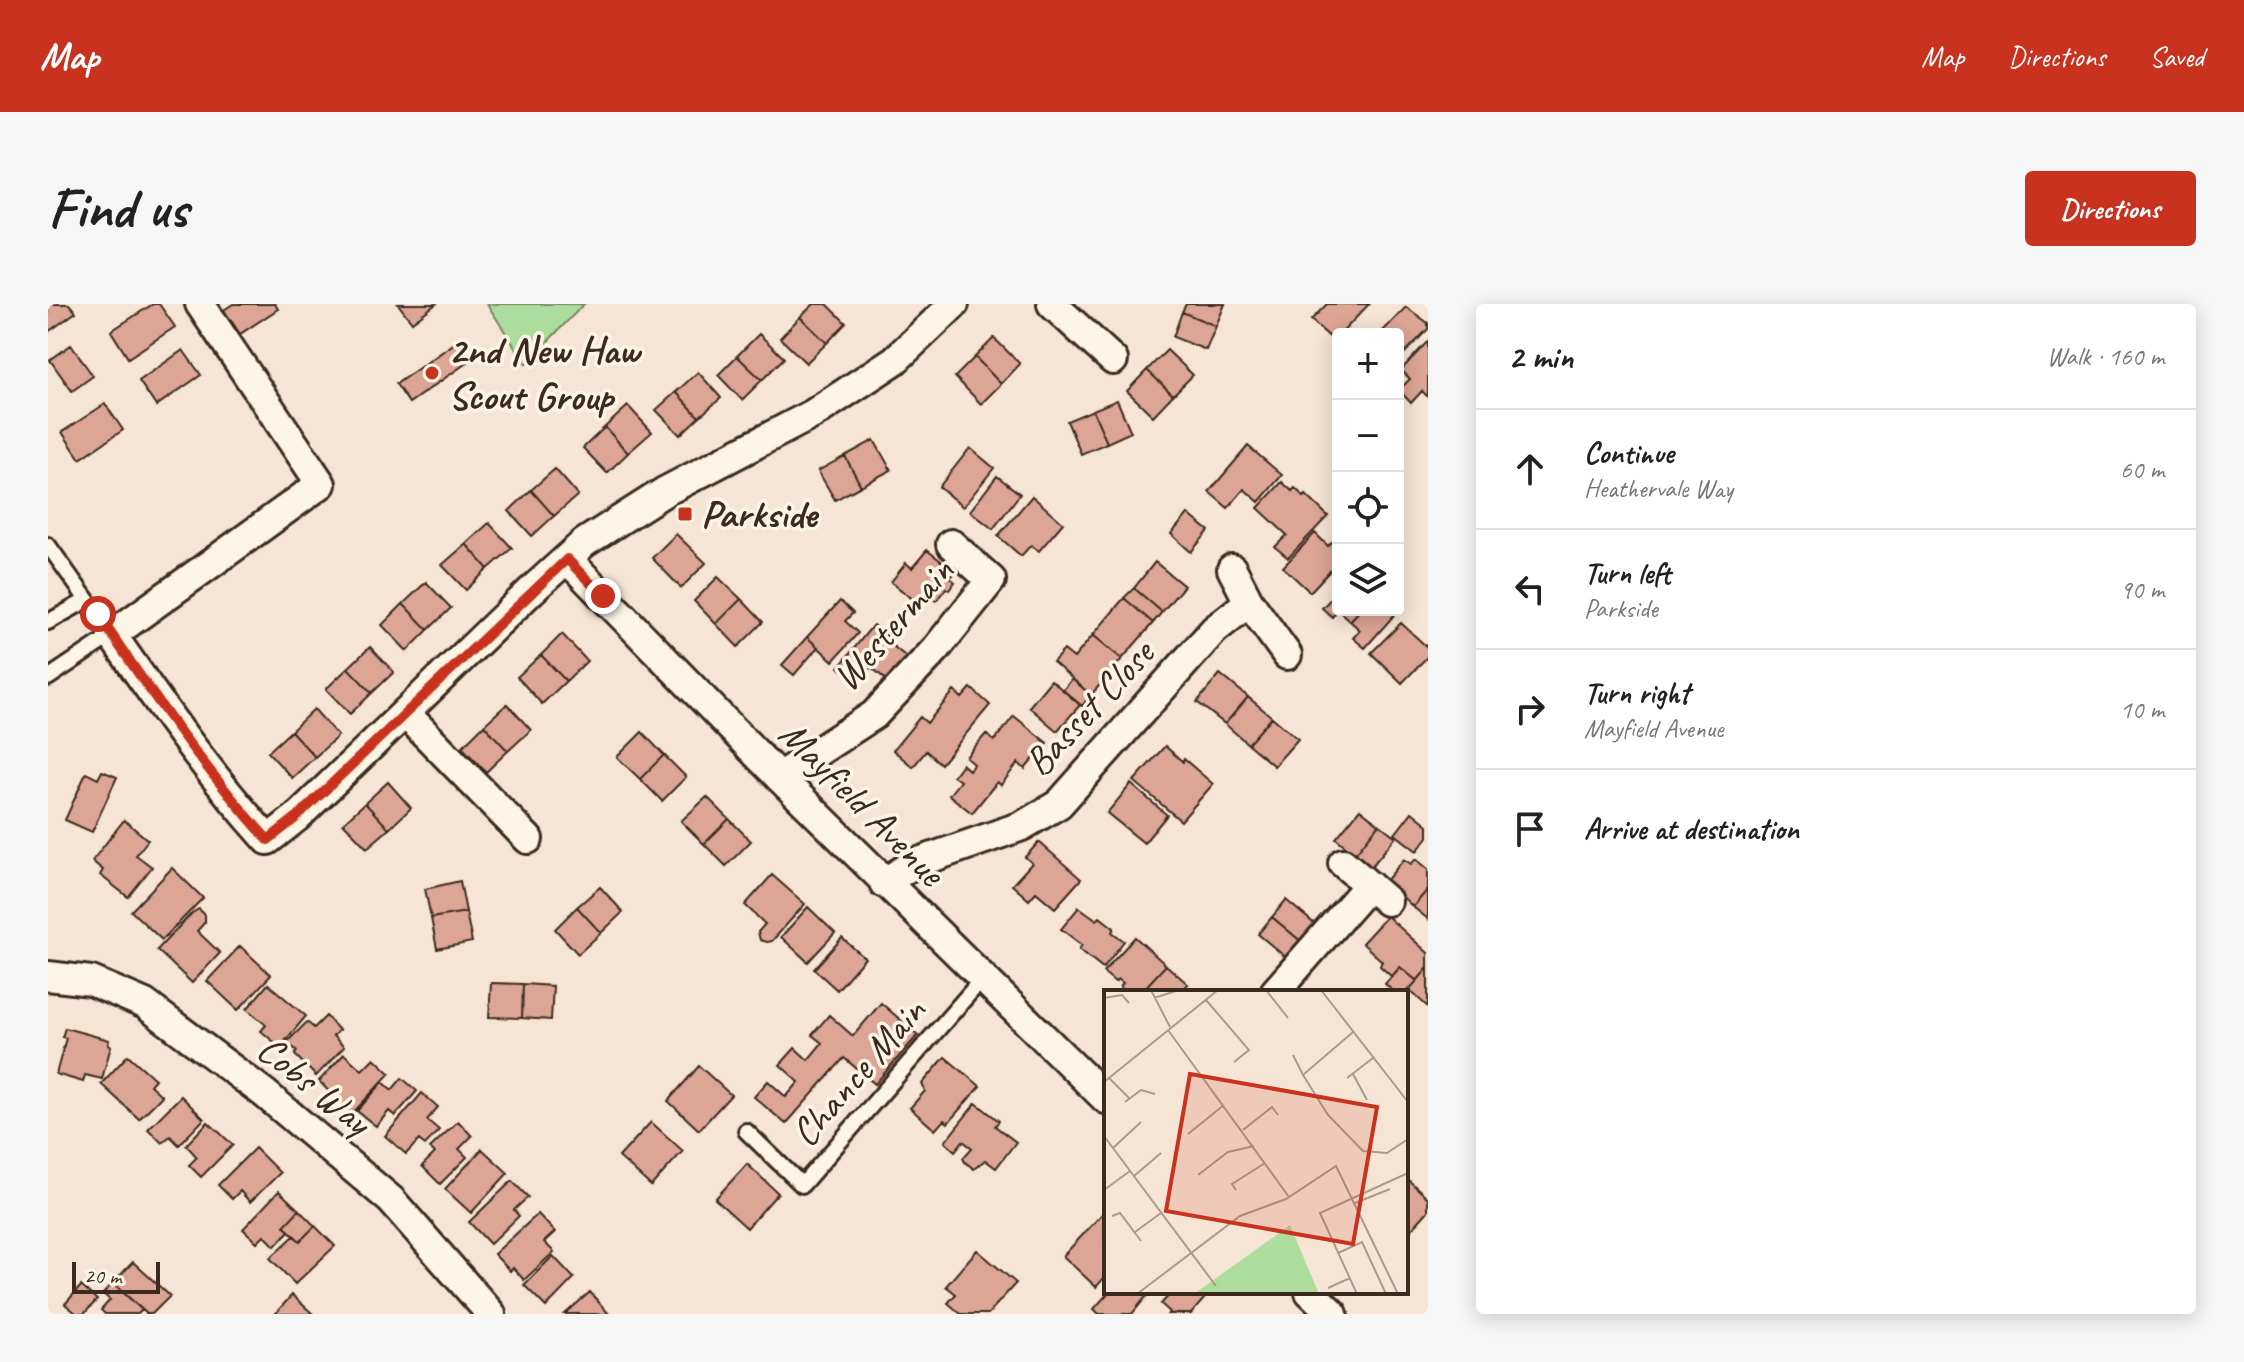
<!DOCTYPE html>
<html lang="en">
<head>
<meta charset="utf-8">
<style>
	body { margin:0; font-family:Caveat,sans-serif; background:#f6f6f6; color:#222 }
	.controls { position:absolute; right:24px; top:24px; display:grid; overflow:hidden; border-radius:8px; box-shadow:0 4px 20px #0003 }
	.controls button { width:72px; height:72px; display:grid; place-items:center; padding:0; border:0; border-bottom:2px solid #e0e0e0; background:#fff; color:#222; font:40px sans-serif }
	.scale { position:absolute; left:24px; bottom:20px; width:88px; box-sizing:border-box; padding-left:8px; border:4px solid #3b2a1e; border-top:0; font-size:22px; line-height:28px; white-space:nowrap; color:#3b2a1e; -webkit-text-stroke:6px #fcf5e5; paint-order:stroke }
	.stop { position:absolute; width:24px; height:24px; margin:-18px; border:6px solid #c8321e; border-radius:50%; background:#fff }
	.stop.end { background:#c8321e; border-color:#fff; box-shadow:0 2px 8px #0008 }
	.list { margin:0; padding:0; list-style:none }
	h2 { display:flex; justify-content:space-between; align-items:center; height:104px; margin:0; padding:0 32px; font-size:34px }
	h2 small { font-size:26px; font-weight:400; color:#767676 }
	.list li { display:grid; grid-template-columns:52px 1fr auto; gap:24px; align-items:center; box-sizing:border-box; height:120px; padding:0 32px; border-top:2px solid #e0e0e0 }
	.list b { display:block; font-size:30px; white-space:nowrap }
	.list p { margin:0; font-size:26px; white-space:nowrap; color:#767676 }
	.list em { font-size:26px; font-style:normal; color:#767676 }
	.icon { flex:none; width:44px; height:44px; fill:none; stroke:currentColor; stroke-width:2; stroke-linecap:round; stroke-linejoin:round }
	.map { position:relative; flex:none; width:1380px; height:1010px; overflow:hidden; border-radius:8px }
	header { display:flex; align-items:center; gap:48px; box-sizing:border-box; height:112px; padding:0 40px; background:#c8321e; color:#fff }
	header strong { font-size:38px }
	nav { display:flex; gap:44px; margin-inline-start:auto; font-size:28px }
	.intro { display:flex; align-items:center; justify-content:space-between; box-sizing:border-box; height:192px; padding:0 48px }
	h1 { margin:0; font-size:56px }
	.button { padding:20px 36px; border-radius:8px; background:#c8321e; color:#fff; font-size:28px; font-weight:700 }
	main { display:flex; gap:48px; padding:0 48px }
	aside { flex:1; background:#fff; border-radius:8px; box-shadow:0 4px 20px #0003 }
	.map>svg:first-child { display:block }
</style>
</head>
<body>
<header>
<strong>Map</strong>
<nav><a>Map</a><a>Directions</a><a>Saved</a></nav>
</header>
<div class="intro"><h1>Find us</h1><a class="button">Directions</a></div>
<main>
<div class="map">
<svg width="1380" height="1010" viewBox="0 0 1380 1010">
	<rect width="100%" height="100%" fill="#f6e5d5"/>
	<filter id="ink" filterUnits="userSpaceOnUse"><feTurbulence type="fractalNoise" baseFrequency=".0125" numOctaves="2"/><feDisplacementMap in="SourceGraphic" scale="16" xChannelSelector="R" yChannelSelector="G"/><feConvolveMatrix kernelMatrix="1 2 1 2 8 2 1 2 1" color-interpolation-filters="sRGB"/></filter>
	<g filter="url(#ink)">
		<!-- green -->
		<path fill="#addd9d" stroke="#74845e" stroke-width="2" d="M439 0H536L478 60Z"/>
		<!-- building -->
		<path fill="#dda596" stroke="#3b2a1e" stroke-width="2" d="M0 0H21L28 8 0 28Z
			M105 0H111L127 23 80 54 63 27Z
			M185 0H227L230 5 192 30 176 6Z
			M350 0H388L364 18Z
			M766 0H779L798 19 779 39 752 13Z
			M1138 0H1177L1168 22 1134 8Z
			M1279 0H1321L1286 37 1263 16Z
			M1358 3 1380 19V25L1350 56V30H1332Z
			M1134 8 1168 22 1158 46 1125 33Z
			M752 13 779 39 758 59 732 34Z
			M711 30 736 54 714 76 689 52Z
			M946 34 972 60 953 80 927 53Z
			M1380 37V93L1374 87 1363 99 1351 86 1362 75 1353 66Z
			M407 39 420 58 361 99 348 80Z
			M23 41 45 72 24 87 2 56Z
			M135 46 153 71 108 102 91 77Z
			M1119 46 1145 71 1125 91 1099 66Z
			M689 52 714 76 694 96 670 71Z
			M927 53 953 80 933 100 907 73Z
			M1099 66 1125 91 1105 112 1079 87Z
			M650 68 673 94 651 113 628 88Z
			M628 88 651 113 632 131 608 106Z
			M1069 96 1083 128 1059 139 1045 106Z
			M57 100 75 126 32 155 14 128Z
			M580 102 604 128 580 149 557 123Z
			M1045 106 1059 139 1033 150 1019 117Z
			M557 123 580 149 559 169 535 144Z
			M826 136 843 166 813 182 797 152Z
			M1200 142 1234 171 1211 198 1196 185 1180 204 1161 188Z
			M922 144 946 164 915 203 891 183Z
			M797 152 813 182 787 196 770 167Z
			M507 165 530 191 506 212 483 186Z
			M949 172 972 190 945 225 922 207Z
			M1234 178 1244 187 1247 184 1256 193 1258 191 1280 212 1240 254 1227 243 1239 231 1210 204Z
			M483 186 506 212 484 232 461 207Z
			M984 192 1015 219 991 247 983 241 973 252 950 232Z
			M1140 210 1161 227 1143 248 1123 230Z
			M441 219 464 244 440 265 418 240Z
			M1267 229 1280 242 1286 236 1290 240V258L1262 288 1235 263Z
			M628 230 658 259 633 284 604 254Z
			M418 240 440 265 418 286 394 261Z
			M879 246 906 267 902 274 907 278 901 286 898 284 888 297 879 290 871 300 843 278 858 259 864 264Z
			M1107 258 1136 282 1114 308 1086 284Z
			M670 273 693 295 668 320 646 297Z
			M378 278 403 304 380 326 355 300Z
			M1086 284 1114 308 1105 319 1076 294Z
			M1290 287V306L1284 313 1274 304Z
			M1076 294 1105 319 1074 355 1045 331Z
			M693 295 715 318 690 343 668 320Z
			M792 297 805 309 797 317 810 329 785 357 759 333Z
			M355 300 380 326 359 347 334 321Z
			M1290 306H1312L1302 317Z
			M1312 306 1349 308 1317 344 1305 334 1312 326 1302 317Z
			M1353 319 1380 344V352L1354 379 1323 349Z
			M825 321 839 332 836 335 862 356 842 379 823 363 810 378 791 363Z
			M514 330 539 357 518 377 493 351Z
			M1045 331 1074 355 1043 391 1005 358 1016 346 1026 354Z
			M759 333 770 343 746 371 734 361Z
			M322 343 346 368 324 389 300 364Z
			M493 351 518 377 494 400 469 373Z
			M300 364 324 389 302 410 278 385Z
			M1172 370 1200 393 1177 420 1149 398Z
			M1024 375 1043 391 1034 402 1015 386Z
			M1003 376 1032 401 1009 427 981 403Z
			M923 384 942 401 893 460 878 447 865 463 845 446 872 413 879 419 906 387 914 394Z
			M1200 393 1224 413 1200 440 1177 420Z
			M459 400 483 426 460 447 436 421Z
			M266 405 290 432 267 453 243 427Z
			M966 412 999 439 977 465 970 459 953 481 949 478 924 509 901 491 912 477 905 472 914 460 921 466 926 460 918 453 938 430 946 437Z
			M1224 413 1250 435 1226 462 1200 440Z
			M436 421 460 447 438 468 414 443Z
			M243 427 267 453 244 474 220 448Z
			M594 428 616 451 592 475 569 453Z
			M1117 442 1135 458 1136 455 1165 480 1133 517 1086 477Z
			M616 451 638 473 614 497 592 475Z
			M54 467 69 473 44 528 17 516 38 469 50 475Z
			M340 478 363 504 341 525 317 499Z
			M1083 480 1119 511 1096 539 1059 509Z
			M659 493 681 515 656 540 633 517Z
			M317 499 341 525 319 544 295 519Z
			M1312 505 1331 520 1307 550 1288 534Z
			M1364 508 1380 521V533L1369 547 1347 530Z
			M681 515 703 537 678 562 656 540Z
			M76 516 100 536 88 551 104 563 80 593 52 571 55 566 44 557Z
			M1331 520 1348 533 1323 563 1307 550Z
			M991 538 1033 575 1007 604 988 588 981 596 964 581 984 559 977 553Z
			M1356 555 1363 560 1368 555 1380 565V585L1365 603 1338 577Z
			M124 564 155 594 114 636 83 607Z
			M724 571 757 600 724 637 719 638 712 636 710 628 717 620 697 601Z
			M412 577 418 608 383 614 377 585Z
			M552 583 575 608 553 629 529 603Z
			M1380 585V615L1365 603Z
			M1238 596 1269 622 1255 639 1224 613Z
			M529 603 553 629 530 650 507 625Z
			M760 603 787 629 760 658 733 633Z
			M1031 603 1049 616 1052 613 1066 624 1064 628 1076 637 1055 664 1031 645 1034 641 1013 625Z
			M151 605 157 611V618L149 627 172 649 144 679 109 646 144 609Z
			M418 608 424 638 389 645 383 614Z
			M1339 612 1380 649V664L1369 677 1352 663 1344 673 1332 662 1334 657 1314 639Z
			M1224 613 1255 639 1241 656 1210 630Z
			M1087 633 1118 661 1093 688H1079L1072 683 1075 679 1070 675 1067 678 1055 668Z
			M794 634 817 654 789 686 766 665Z
			M192 642 223 671 190 706 159 677Z
			M1118 661 1140 680 1133 688H1093Z
			M1352 663 1369 677 1358 689 1346 688 1337 680Z
			M1380 664V703L1361 686Z
			M443 679 475 680 474 714 441 713Z
			M220 680 258 712 232 743 213 727 218 721 199 705Z
			M475 680 505 682 503 716 474 714Z
			M833 699 870 731 827 780 796 754 738 820 706 793 720 777 738 793 751 778 732 761 747 744 760 756 774 739 764 731 781 711 805 732Z
			M278 712 291 726 285 732 296 743 268 772 247 751 249 747 239 738 259 718 266 724Z
			M17 724 61 736 60 741 63 742 54 775 37 771 35 778 8 770 18 734 14 733Z
			M296 750 314 766 326 754 342 769 303 811 271 777Z
			M80 751 107 775 102 781 114 792 91 815 53 780Z
			M897 753 932 782 900 819 896 816 887 826 862 804 877 787 874 780Z
			M651 762 683 791 651 826 620 797Z
			M354 774 369 787 347 812 341 807 328 822 309 807 335 778 344 786Z
			M374 789 390 803 379 816 391 826 377 841 371 836 358 850 337 832Z
			M133 792 156 815 131 841 122 832 114 839 100 825Z
			M928 799 951 817 947 822 968 838 948 864 937 856 926 865 917 858 915 854 924 844 915 837 907 847 897 838Z
			M410 817 424 832 411 845 419 853 392 880 374 862 387 849 382 844Z
			M160 818 185 841 153 873 141 861 149 853 138 841Z
			M603 818 635 847 603 882 571 853Z
			M207 844 232 869 202 898 192 887 184 895 170 881Z
			M434 845 460 869 423 909 397 885Z
			M699 860 730 889 699 924 667 895Z
			M1358 874 1380 894V907L1358 932Z
			M464 877 480 893 466 906 471 912 442 940 421 918Z
			M231 887 251 906 236 922 241 927 227 942 216 931 209 938 195 925Z
			M251 906 267 922 252 937 236 922Z
			M1056 908 1058 972 1048 983 1015 952Z
			M490 910 507 928 496 938 506 948 476 976 465 964 462 967 446 950Z
			M267 922 287 942 247 980 222 954 246 932 252 937Z
			M929 946 968 979 940 1010H913L900 999 908 990 898 982Z
			M505 952 526 974 498 1003 476 981Z
			M85 958 122 992 104 1010H99L65 979Z
			M65 979 94 1006 90 1010H57L53 1006 62 996 55 990Z
			M33 982 49 996 36 1010H29L17 1000Z
			M542 988 561 1010H517Z
			M1061 988H1102L1084 1010H1051L1046 1005Z
			M1124 988H1162L1143 1010H1120L1122 1008 1113 1000Z
			M244 991 265 1010H227Z"/>
		<g fill="none" stroke-linecap="round" stroke-linejoin="round">
			<!-- lane casing -->
			<g stroke="#3b2a1e" stroke-width="20">
				<path id="lane" d="M0 241 64 331 0 374
					M0 318 39 296
					M698 827 754 881 934 675"/>
			</g>
			<!-- street casing -->
			<g stroke="#3b2a1e" stroke-width="34">
				<path id="street" d="M152 0 273 180 64 331C113 402 162 472 220 536L249 513 484 286 536 239 616 188 765 110 847 56 906 0
					M1004 0 1065 56
					M519 255 731 473 1058 795
					M1184 265 1201 298 1239 351
					M357 409 480 535
					M731 473 826 411 888 345 943 276 903 240
					M1295 559 1339 597
					M836 579 865 560 974 522 1011 500 1166 326 1201 298
					M0 672 43 677 97 700 216 789 343 896 443 1010
					M1227 688 1321 581
					M1262 988 1285 1010"/>
			</g>
			<!-- lane -->
			<use href="#lane" stroke="#fcf5e5" stroke-width="14"/>
			<!-- street -->
			<use href="#street" stroke="#fcf5e5" stroke-width="28"/>
		</g>
	</g>
	<g fill="none" stroke-linecap="round" stroke-linejoin="round" filter="url(#ink)">
		<!-- route -->
		<path stroke="#c8321e" stroke-width="10" d="M50 310C102 388 157 466 220 536L249 513 519 255 555 292"/>
	</g>
	<!-- markers -->
	<g fill="#c8321e" stroke="#fcf5e5" stroke-width="3">
		<circle cx="384" cy="69" r="8"/>
		<rect x="629" y="202" width="16" height="16" rx="4"/>
	</g>
	<g text-anchor="middle" dominant-baseline="central" stroke-width="7" stroke-linejoin="round" paint-order="stroke">
		<!-- poi labels -->
		<g font-size="40" font-weight="bold" fill="#3b2a1e" stroke="#fcf5e5" text-anchor="start">
			<text x="400" y="46">2nd New Haw<tspan x="400" dy="46">Scout Group</tspan></text>
			<text x="653" y="210">Parkside</text>
		</g>
		<!-- street labels -->
		<g font-size="40" fill="#3b2a1e" stroke="#fcf5e5">
			<text transform="translate(845 320) rotate(-49)">Westermain</text>
			<text transform="translate(1041 404) rotate(-47)">Basset Close</text>
			<text transform="translate(814 499) rotate(45)">Mayfield Avenue</text>
			<text transform="translate(810 768) rotate(-49)">Chance Main</text>
			<text transform="translate(266 781) rotate(39)">Cobs Way</text>
		</g>
	</g>
	<!-- overview -->
	<g transform="translate(1056 686)">
		<rect width="304" height="304" fill="#f6e5d5"/>
		<path d="M186 235 215 304H90Z" fill="#addd9d"/>
		<path fill="none" stroke="#ab9a8c" stroke-width="2" d="M47 0 66 37M162 0 184 28M217 0 304 112M0 8 18 5 25 13M50 8 75 0M102 10 145 60 130 72M64 40 185 207M189 65 199 85 249 42M249 84 263 110M199 85 224 125 259 161 283 163 304 149M5 88 25 108M243 88 269 68M0 92 114 0M21 112 37 100 51 104M139 140 168 117 174 125M84 144 120 115M0 146 112 296M9 158 37 132M94 185 124 162 150 156M30 186 57 163M0 200 26 181M132 200 128 194 161 173M251 213 286 199M8 226 16 223 37 251M31 242 57 223M234 263 258 252 282 304M224 298 246 288M33 304 136 226 182 209 232 176 294 304M253 304 216 223 304 183"/>
		<path fill="#c8321e" fill-opacity="0.15" stroke="#c8321e" stroke-width="4" d="M86 84 273 117 249 254 62 221Z"/>
		<rect width="304" height="304" fill="none" stroke="#3b2a1e" stroke-width="4"/>
	</g>
</svg>
<div class="controls">
<button>+</button>
<button>−</button>
<button><svg class="icon" aria-label="locate" viewBox="0 0 24 24"><circle cx="12" cy="12" r="6"/><path d="M12 2v4M12 18v4M2 12h4M18 12h4"/></svg></button>
<button><svg class="icon" aria-label="layers" viewBox="0 0 24 24"><path d="M12 4l9 5-9 5-9-5zM3 14l9 5 9-5"/></svg></button>
</div>
<div class="scale">20 m</div>
<div class="stop" style="left:50px;top:310px"></div>
<div class="stop end" style="left:555px;top:292px"></div>
</div>
<aside>
<h2>2 min<small>Walk · 160 m</small></h2>
<ul class="list">
<li><svg class="icon" aria-label="ahead" viewBox="0 0 24 24"><path d="M12 20V5M6 11l6-6 6 6"/></svg><div><b>Continue</b><p>Heathervale Way</p></div><em>60 m</em></li>
<li><svg class="icon" aria-label="left" viewBox="0 0 24 24"><path d="M17 20v-9H6M10 6l-5 5 5 5"/></svg><div><b>Turn left</b><p>Parkside</p></div><em>90 m</em></li>
<li><svg class="icon" aria-label="right" viewBox="0 0 24 24"><path d="M7 20v-9h11M14 6l5 5-5 5"/></svg><div><b>Turn right</b><p>Mayfield Avenue</p></div><em>10 m</em></li>
<li><svg class="icon" aria-label="arrive" viewBox="0 0 24 24"><path d="M6 21V4h12l-3 4 3 4H6"/></svg><div><b>Arrive at destination</b></div></li>
</ul>
</aside>
</main>
</body>
</html>
